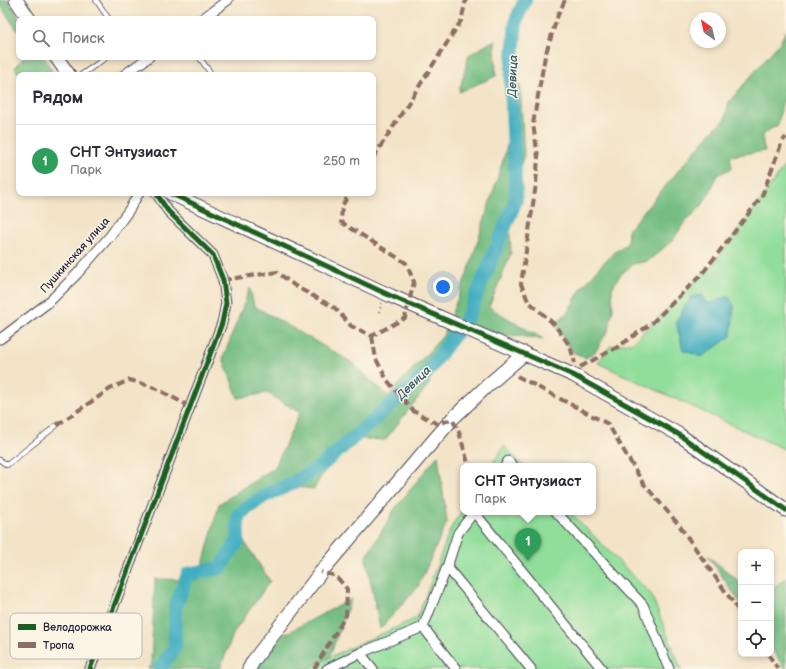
<!DOCTYPE html>
<html lang="ru">
<head>
<meta charset="utf-8">
<style>
	body { margin:0; font-family:"Balsamiq Sans",sans-serif; background:#f7f7f7; color:#2b2b33 }
	.controls { position:absolute; right:12px; bottom:12px; display:grid; overflow:hidden; border-radius:8px; box-shadow:0 2px 6px #0003 }
	.controls button { width:36px; height:36px; display:grid; place-items:center; padding:0; border:0; border-bottom:1px solid #e1e1e2; background:#fff; color:#2b2b33; font:20px sans-serif }
	.compass { position:absolute; left:690px; top:12px; width:36px; height:36px; border-radius:50%; background:#fff; box-shadow:0 2px 6px #0003; rotate:326deg }
	.you { position:absolute; left:443px; top:287px; width:14px; height:14px; margin:-10px; border:3px solid #fff; border-radius:50%; background:#1a73e8; box-shadow:0 0 0 6px #1a73e833 }
	.badge { display:grid; place-items:center; width:26px; height:26px; border-radius:50%; background:#0b8043; color:#fff; font-size:13px; font-weight:700 }
	.pin { position:absolute; translate:-50% -33px; filter:drop-shadow(0 1px 2px #0008) }
	.pin::after { content:''; position:absolute; top:21px; width:14px; height:12px; background:inherit; clip-path:polygon(0 0,100% 0,50% 100%) }
	.popup { position:absolute; left:460px; top:463px; width:136px; height:52px; box-sizing:border-box; display:grid; place-content:center; border-radius:8px; background:#fff; filter:drop-shadow(0 1px 3px #0005); font-size:13px; white-space:nowrap; color:#7c7c81 }
	.popup b { font-size:15px; color:#2b2b33 }
	.popup::after { content:''; position:absolute; left:50%; top:100%; margin-left:-8px; border:8px solid transparent; border-top-color:#fff }
	.list { margin:0; padding:0; list-style:none }
	h2 { display:flex; justify-content:space-between; align-items:center; height:52px; margin:0; padding:0 16px; font-size:17px }
	h2 small { font-size:13px; font-weight:400; color:#7c7c81 }
	.list li { display:grid; grid-template-columns:26px 1fr auto; gap:12px; align-items:center; box-sizing:border-box; height:72px; padding:0 16px; border-top:1px solid #e1e1e2 }
	.list b { display:block; font-size:15px; white-space:nowrap }
	.list p { margin:0; font-size:13px; white-space:nowrap; color:#7c7c81 }
	.list em { font-size:13px; font-style:normal; color:#7c7c81 }
	.icon { flex:none; width:22px; height:22px; fill:none; stroke:currentColor; stroke-width:2; stroke-linecap:round; stroke-linejoin:round }
	.map { position:relative; flex:none; width:786px; height:669px; overflow:hidden }
	.search { position:absolute; background:#fff; box-shadow:0 2px 6px #0003; left:16px; top:16px; width:360px; height:44px; display:flex; align-items:center; gap:10px; box-sizing:border-box; padding:0 14px; border-radius:8px; color:#7c7c81; font-size:15px }
	.panel { position:absolute; background:#fff; box-shadow:0 2px 6px #0003; left:16px; top:72px; width:360px; height:124px; border-radius:8px }
	.map>svg:first-child { display:block }
</style>
</head>
<body>
<div class="map">
<svg width="786" height="669" viewBox="0 0 786 669">
	<rect width="100%" height="100%" fill="#fcf5e5"/>
	<filter id="ink" filterUnits="userSpaceOnUse"><feTurbulence type="fractalNoise" baseFrequency=".025" numOctaves="2"/><feDisplacementMap in="SourceGraphic" scale="8" xChannelSelector="R" yChannelSelector="G"/><feConvolveMatrix kernelMatrix="1 2 1 2 8 2 1 2 1" color-interpolation-filters="sRGB"/></filter>
	<filter id="wash" filterUnits="userSpaceOnUse"><feTurbulence type="fractalNoise" baseFrequency=".012" numOctaves="4" result="noise"/><feDisplacementMap in="SourceGraphic" scale="16" xChannelSelector="R" yChannelSelector="G"/><feGaussianBlur stdDeviation="0.9" result="paint"/><feColorMatrix in="noise" values="0 0 0 0 0 0 0 0 0 0 0 0 0 0 0 0 0 1.4 0 .05"/><feComposite in="paint" operator="in"/></filter>
	<g filter="url(#wash)">
		<rect width="100%" height="100%" fill="#f3e3c7"/>
		<!-- green -->
		<path fill="#91de9b" stroke="#5a806b" d="M786 164V450L598 363 610 346 633 342 713 264 755 208Z
			M504 446 524 466H491Z
			M463 509V512H570L651 594 681 669H303L417 618 451 528Z"/>
		<!-- forest -->
		<path fill="#74bd83" stroke="#4b705f" d="M0 0H8L20 19H19V33L0 5Z
			M786 31V95L782 104 778 125C763 133 760 134 765 151L730 156 732 168 717 175 711 190 701 207 684 223 673 240 648 261 633 264 620 275 612 288 613 309 609 329 596 351 586 358 573 352 554 324 567 313 581 289 603 263 618 249 627 244 628 230 713 130 725 120 729 102 781 41Z
			M495 40 496 76 459 92 469 55Z
			M24 57H44L54 75H19L15 68Z
			M520 84 524 155 508 202 511 253 489 307 543 339 470 330 432 356 429 384 385 440 343 438 314 489 274 484 233 524 270 581 234 632 220 669H148L151 664 155 579 199 580 219 504 275 467 300 413 267 393 238 398 223 358 250 288 254 306 351 362 388 396 443 336 469 269 505 154Z
			M438 455 447 522 418 587 380 629 366 558 394 510Z
			M708 556 741 583V604Z
			M786 578V669H785L771 648V589Z
			M351 599 329 658 307 669H255L258 663 285 634Z"/>
		<!-- water -->
		<path fill="#41adc0" stroke="#32687e" d="M703 295 706 303C717 303 718 297 729 297L734 306 731 336 702 357 683 350 676 321 691 297Z"/>
		<g fill="none" stroke-linecap="round" stroke-linejoin="round">
			<!-- river -->
			<path stroke="#41adc0" stroke-width="14" d="M160 669 175 647V608L188 574 220 568 238 541V515L264 496 293 483 322 465 426 374 468 316 516 200 511 83 516 20 525 0"/>
		</g>
	</g>
	<g filter="url(#ink)">
		<g fill="none" stroke-linecap="round" stroke-linejoin="round">
			<!-- lane casing -->
			<g stroke="#413f50" stroke-width="6">
				<path id="lane" d="M96 0 109 19
					M199 57 212 75
					M81 75 107 57
					M0 460 7 465 57 425"/>
			</g>
			<!-- street casing -->
			<g stroke="#413f50" stroke-width="11">
				<path id="street" d="M202 19 228 0
					M124 75 149 57
					M0 339 49 302 77 274 110 236 129 210 139 193
					M505 466 508 461 513 466
					M474 512 602 669
					M556 512 643 605 669 669
					M447 567 531 669
					M423 627 456 669
					M360 653 373 669
					M90 669 222 323 226 303 223 280 213 255 168 211 156 193
					M327 669 360 653 423 627 447 567 458 533 474 512"/>
			</g>
			<!-- secondary casing -->
			<g stroke="#413f50" stroke-width="15">
				<path id="secondary" d="M16 0 29 19
					M56 57 69 75
					M170 193 391 296 573 375 678 434 786 510
					M249 669 254 660 321 572 452 419 487 386 525 353"/>
			</g>
			<!-- path -->
			<path stroke="#413f50" stroke-width="1.5" stroke-dasharray="1 3" stroke-linecap="butt" d="M379 312 382 302"/>
			<!-- lane -->
			<use href="#lane" stroke="#fff" stroke-width="4.5"/>
			<!-- street -->
			<use href="#street" stroke="#fff" stroke-width="9"/>
			<!-- secondary -->
			<use href="#secondary" stroke="#fff" stroke-width="13"/>
			<!-- quiet -->
			<path stroke="#8d6e63" stroke-width="4" stroke-dasharray="8 4" stroke-linecap="butt" d="M565 0 558 15 545 56 533 124 538 157 536 184 521 284 528 301 554 324 570 346 575 363
				M373 158 461 21 466 0
				M223 280 277 272 295 286 335 308 351 326 372 336 405 318 414 282 406 263 341 222 342 206 350 193
				M372 336 376 359 387 380 413 411 438 424 452 419 459 432 468 463 472 466
				M580 367 616 348 652 323 702 274 762 196 782 142 786 137
				M517 376 608 424 643 483 679 525 741 614
				M57 425 110 389 129 380 141 383 157 389 191 407
				M768 654 778 669
				M314 669 346 615 347 589 336 576 321 572"/>
			<!-- cycleway casing -->
			<g stroke="#fcf5e5" stroke-width="8">
				<path id="cycleway" d="M170 193 391 296 573 375 678 434 786 510
					M90 669 222 323 226 303 223 280 213 255 168 211 156 193"/>
			</g>
			<!-- cycleway -->
			<use href="#cycleway" stroke="#1b5e20" stroke-width="5"/>
		</g>
	</g>
	<g text-anchor="middle" dominant-baseline="central" stroke-width="3" stroke-linejoin="round" paint-order="stroke">
		<!-- street labels -->
		<g font-size="11" fill="#22223b" stroke="#fcf5e5">
			<text transform="translate(75 255) rotate(-48)">Пушкинская улица</text>
		</g>
		<!-- water labels -->
		<g font-size="12" font-style="italic" fill="#2e5a70" stroke="#fcf5e5">
			<text transform="translate(513 76) rotate(-88)">Девица</text>
			<text transform="translate(414 383) rotate(-44)">Девица</text>
		</g>
	</g>
	<!-- legend -->
	<rect x="10" y="613" width="132" height="46" rx="6" fill="#fcf5e5" stroke="#bbb6b2" stroke-width="1"/>
	<rect x="18" y="624" width="18" height="6" fill="#1b5e20"/>
	<rect x="18" y="642" width="18" height="6" fill="#8d6e63"/>
	<g font-size="11" fill="#22223b">
		<text x="43" y="631">Велодорожка</text>
		<text x="43" y="649">Тропа</text>
	</g>
</svg>
<div class="controls">
<button>+</button>
<button>−</button>
<button><svg class="icon" aria-label="locate" viewBox="0 0 24 24"><circle cx="12" cy="12" r="6"/><path d="M12 2v4M12 18v4M2 12h4M18 12h4"/></svg></button>
</div>
<svg class="compass" viewBox="-18 -18 36 36"><path d="M0-13l5 13h-10z" fill="#e53935"/><path d="M0 13l5-13h-10z" fill="#7c7c81"/></svg>
<div class="you"></div>
<div class="pin badge" style="left:528px;top:561px;background:#2e9e5b">1</div>
<div class="popup"><b>СНТ Энтузиаст</b>Парк</div>
<div class="search"><svg class="icon" aria-label="search" viewBox="0 0 24 24"><circle cx="10" cy="10" r="6"/><path d="M15 15l6 6"/></svg>Поиск</div>
<section class="panel">
<h2>Рядом<small></small></h2>
<ul class="list">
<li><span class="badge" style="background:#2e9e5b">1</span><div><b>СНТ Энтузиаст</b><p>Парк</p></div><em>250 m</em></li>
</ul>
</section>
</div>
</body>
</html>
